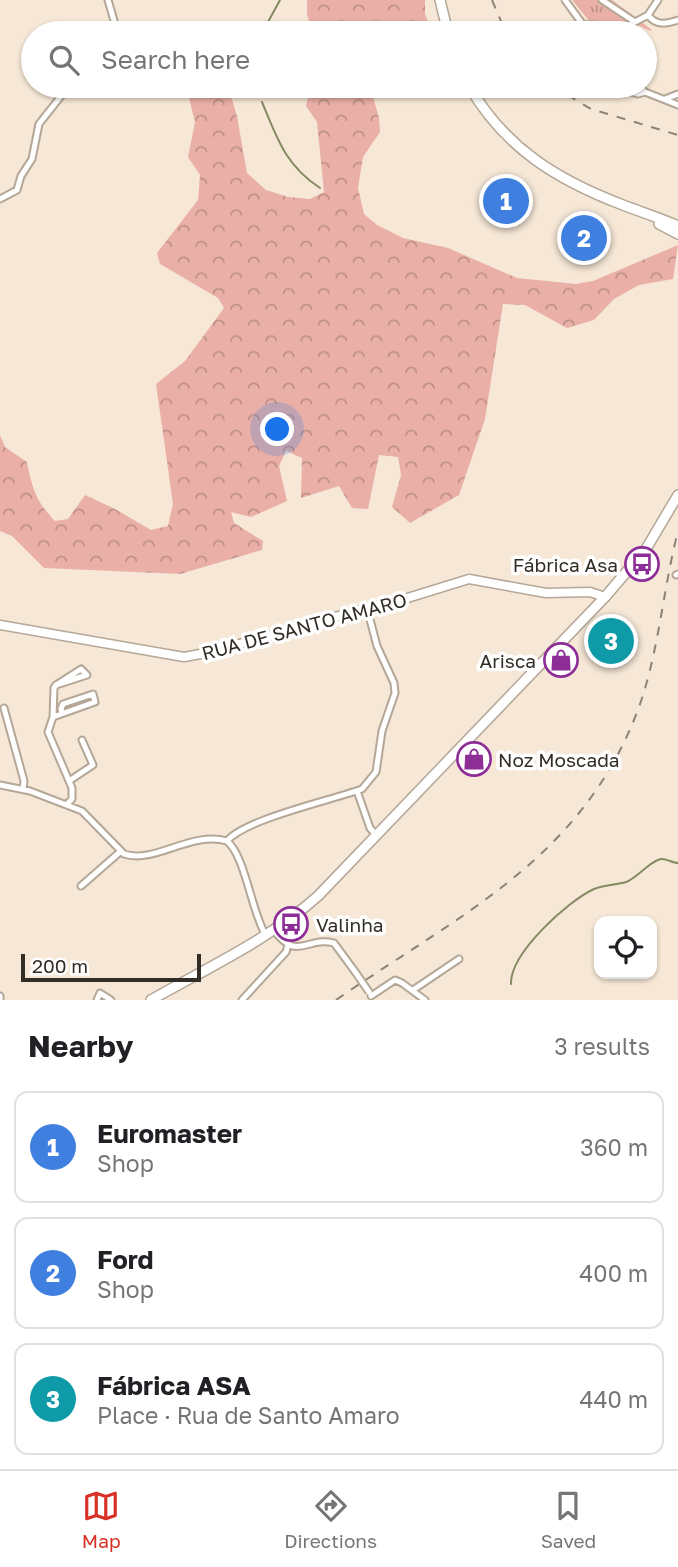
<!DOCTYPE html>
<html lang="en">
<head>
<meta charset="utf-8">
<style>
	body { margin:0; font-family:"Golos Text",sans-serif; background:#f6f6f6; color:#202124 }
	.controls { position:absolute; right:21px; bottom:21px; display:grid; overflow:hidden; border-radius:14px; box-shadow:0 2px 5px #0004 }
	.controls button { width:63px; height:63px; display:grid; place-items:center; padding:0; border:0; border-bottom:2px solid #e0e0e0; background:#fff; color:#202124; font:35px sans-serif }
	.scale { position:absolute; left:21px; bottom:18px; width:180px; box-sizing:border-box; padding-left:7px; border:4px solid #322d26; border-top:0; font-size:19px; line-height:24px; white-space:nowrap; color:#322d26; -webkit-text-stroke:5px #fff; paint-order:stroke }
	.you { position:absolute; left:278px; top:430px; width:24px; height:24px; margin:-18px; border:5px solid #fff; border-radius:50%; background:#1a73e8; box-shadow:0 0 0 10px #1a73e833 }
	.badge { display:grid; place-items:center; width:46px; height:46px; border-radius:50%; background:#d93025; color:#fff; font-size:23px; font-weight:700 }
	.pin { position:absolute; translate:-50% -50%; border:4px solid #fff; box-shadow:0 2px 7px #0006 }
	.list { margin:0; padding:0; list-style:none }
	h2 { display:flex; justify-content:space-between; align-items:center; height:91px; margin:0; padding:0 28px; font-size:30px }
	h2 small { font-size:23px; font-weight:400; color:#757577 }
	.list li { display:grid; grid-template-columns:46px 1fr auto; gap:21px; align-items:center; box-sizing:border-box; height:112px; margin:0 14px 14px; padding:0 14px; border:2px solid #e0e0e0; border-radius:14px }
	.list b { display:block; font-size:26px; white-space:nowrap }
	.list p { margin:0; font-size:23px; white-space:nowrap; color:#757577 }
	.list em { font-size:23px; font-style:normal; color:#757577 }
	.icon { flex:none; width:38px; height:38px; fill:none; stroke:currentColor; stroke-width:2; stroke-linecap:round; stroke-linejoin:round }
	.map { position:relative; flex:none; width:678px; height:1000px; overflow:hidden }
	.search { position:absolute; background:#fff; box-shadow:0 2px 5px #0004; left:21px; right:21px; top:21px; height:77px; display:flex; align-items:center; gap:18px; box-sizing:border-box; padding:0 24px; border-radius:38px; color:#757577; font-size:26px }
	.sheet { height:469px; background:#fff }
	nav { display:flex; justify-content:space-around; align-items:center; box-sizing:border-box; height:98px; border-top:2px solid #e0e0e0; background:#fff; font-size:19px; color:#757577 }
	nav a { display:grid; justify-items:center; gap:4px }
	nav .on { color:#d93025 }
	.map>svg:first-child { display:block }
</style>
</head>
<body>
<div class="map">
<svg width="678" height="1000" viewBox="0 0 678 1000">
	<defs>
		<pattern id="grass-tufts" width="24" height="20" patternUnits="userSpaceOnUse" patternTransform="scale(1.75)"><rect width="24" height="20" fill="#eab0a7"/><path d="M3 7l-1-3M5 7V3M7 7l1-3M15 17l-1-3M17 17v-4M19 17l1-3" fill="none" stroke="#be9088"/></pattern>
		<pattern id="forest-crowns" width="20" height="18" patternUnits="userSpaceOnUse" patternTransform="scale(1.75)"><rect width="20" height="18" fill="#eab0a7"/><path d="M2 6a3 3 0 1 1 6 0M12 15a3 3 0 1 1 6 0" fill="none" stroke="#be9088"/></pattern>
	</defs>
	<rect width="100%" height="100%" fill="#f6e7d6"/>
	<!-- grass -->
	<path fill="url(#grass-tufts)" d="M572 0H612L652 30 650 31 638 25 614 33H599Z"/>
	<!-- forest -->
	<path fill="url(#forest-crowns)" d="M307 0H425V14L433 33H314L307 15Z
		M186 86H228L237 116 247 173 266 190 288 197 310 199 324 192 317 122 306 106 311 86H370L379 118 380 132 363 157 358 188 364 214 377 225 403 238 448 248 517 278 576 284 593 281 678 245 673 279 639 285 614 299 594 320 567 328 525 305 503 304 485 419 459 495 410 523 392 507 401 475 398 457 379 455 368 509 352 508 339 486 301 498 302 458 286 451 279 466 287 501 251 517 231 512 234 523 263 541 262 550 180 574 44 568 12 536 0 531V435L5 447 27 462C32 488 36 502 55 521L68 519 85 495 115 509 151 530 168 526 173 504 156 384 185 361 224 308 218 298 160 264 157 253 198 200 200 175 188 157 195 122Z"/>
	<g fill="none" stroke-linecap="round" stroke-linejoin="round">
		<!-- stream -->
		<path stroke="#858a63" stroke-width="2" d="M262 33 280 0
			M254 86 256 91
			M262 102C277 138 285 165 320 188
			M511 984C510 953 568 901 594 889 604 885 616 885 626 882 637 878 652 859 662 859 667 859 673 863 678 863"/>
		<!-- street casing -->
		<g stroke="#b5a797" stroke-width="9">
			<path id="street" d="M108 0 115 24 110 33
				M565 0 589 33
				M602 0 635 22 648 15 658 0
				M648 15C656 26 666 24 678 20
				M582 25C601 23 618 33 635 22
				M611 86 638 94 645 92
				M639 86 645 92 678 105
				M665 99 678 94
				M0 199 17 190 21 176 32 159 39 124 69 86
				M676 575 678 574
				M56 685 87 675 81 669 56 685 54 688 53 717 48 732 72 788V799L67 804
				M4 708 24 781 23 789
				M53 717 95 702 93 694 63 704 61 709 62 713
				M69 781 93 765 82 740
				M0 785 30 791 82 811 124 854C155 864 190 831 227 841 245 856 251 909 265 934
				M357 791 370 828 376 835
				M227 841C245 819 332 800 362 789L376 772 382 731 395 693 394 683 377 646 367 608
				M81 886 121 851
				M273 929C298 963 305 936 334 943L356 973
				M413 990 459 959
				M0 996V1000
				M371 996 395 980 402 983 425 1000
				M97 1000 100 993 111 1000
				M242 1000 286 952 288 945"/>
		</g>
		<!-- secondary casing -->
		<g stroke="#b5a797" stroke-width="11">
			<path id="secondary" d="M0 625 184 657 211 652 367 608 401 600 469 579 546 593 590 592 605 597"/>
		</g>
		<!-- primary casing -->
		<g stroke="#b5a797" stroke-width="12">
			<path id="primary" d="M440 0 448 33
				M469 86C505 148 557 180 623 205 641 212 660 218 678 226
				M659 224 678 234
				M151 1000C207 968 270 939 318 896L605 597 646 549 678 495"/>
		</g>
		<!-- street -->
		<use href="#street" stroke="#fff" stroke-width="5"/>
		<!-- secondary -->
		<use href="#secondary" stroke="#fff" stroke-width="8"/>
		<!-- primary -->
		<use href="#primary" stroke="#fff" stroke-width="9"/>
		<!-- rail -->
		<path stroke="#8c8276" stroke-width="2" stroke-dasharray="9 9" stroke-linecap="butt" d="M492 0 506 33
			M552 86 591 109 678 135
			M336 1000C460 914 583 859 639 707 659 651 663 589 678 531"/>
		<!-- street-bridge casing -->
		<g stroke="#b5a797" stroke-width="9" stroke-linecap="butt">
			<path id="street-bridge" d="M356 973 369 992"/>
		</g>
		<!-- street-bridge -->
		<use href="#street-bridge" stroke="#fff" stroke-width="5"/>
	</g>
	<!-- icons -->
	<defs>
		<g id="bus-ring" transform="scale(1.75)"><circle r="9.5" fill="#fff" stroke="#8d2d96" stroke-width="1.5"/><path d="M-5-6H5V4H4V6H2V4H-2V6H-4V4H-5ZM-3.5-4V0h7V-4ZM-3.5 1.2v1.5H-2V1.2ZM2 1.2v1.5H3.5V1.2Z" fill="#8d2d96"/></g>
		<g id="shop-ring" transform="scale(1.75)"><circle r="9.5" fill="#fff" stroke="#8d2d96" stroke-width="1.5"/><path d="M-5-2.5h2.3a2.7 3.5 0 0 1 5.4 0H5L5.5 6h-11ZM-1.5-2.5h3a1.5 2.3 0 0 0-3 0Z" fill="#8d2d96"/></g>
	</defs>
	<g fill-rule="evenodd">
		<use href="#bus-ring" x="642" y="564"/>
		<use href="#shop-ring" x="561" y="660"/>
		<use href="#shop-ring" x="474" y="759"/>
		<use href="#bus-ring" x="291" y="924"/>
	</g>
	<g text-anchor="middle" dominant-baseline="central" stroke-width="7" stroke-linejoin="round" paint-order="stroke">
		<!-- poi labels -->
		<g font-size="19" fill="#322d26" stroke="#fff" text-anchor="end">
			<text x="618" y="564">Fábrica Asa</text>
			<text x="536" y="660">Arisca</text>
			<text x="498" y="759" text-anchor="start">Noz Moscada</text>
			<text x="316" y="924" text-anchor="start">Valinha</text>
		</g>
		<!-- street labels -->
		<g font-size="19" fill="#322d26" stroke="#fff">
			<text transform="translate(304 626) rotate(-15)">RUA DE SANTO AMARO</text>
		</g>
	</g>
</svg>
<div class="controls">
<button><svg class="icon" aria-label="locate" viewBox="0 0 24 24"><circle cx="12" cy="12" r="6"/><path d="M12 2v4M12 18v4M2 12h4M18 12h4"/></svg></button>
</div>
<div class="scale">200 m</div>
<div class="you"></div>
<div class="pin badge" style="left:506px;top:201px;background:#3f7fe0">1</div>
<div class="pin badge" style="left:584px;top:238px;background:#3f7fe0">2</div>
<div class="pin badge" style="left:611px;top:641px;background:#0f9aa8">3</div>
<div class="search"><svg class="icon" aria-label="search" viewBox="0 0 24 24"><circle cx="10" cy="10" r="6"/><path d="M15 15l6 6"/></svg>Search here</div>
</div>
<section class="sheet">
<h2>Nearby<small>3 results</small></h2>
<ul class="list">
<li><span class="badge" style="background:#3f7fe0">1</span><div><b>Euromaster</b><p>Shop</p></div><em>360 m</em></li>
<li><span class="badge" style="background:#3f7fe0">2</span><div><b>Ford</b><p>Shop</p></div><em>400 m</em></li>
<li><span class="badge" style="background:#0f9aa8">3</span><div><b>Fábrica ASA</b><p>Place · Rua de Santo Amaro</p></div><em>440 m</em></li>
</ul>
</section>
<nav>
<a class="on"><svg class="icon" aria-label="map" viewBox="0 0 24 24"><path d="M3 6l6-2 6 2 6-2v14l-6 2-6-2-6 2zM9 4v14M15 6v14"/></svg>Map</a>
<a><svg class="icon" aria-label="directions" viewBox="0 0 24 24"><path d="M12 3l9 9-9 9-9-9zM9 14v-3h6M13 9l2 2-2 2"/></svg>Directions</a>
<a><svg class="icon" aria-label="saved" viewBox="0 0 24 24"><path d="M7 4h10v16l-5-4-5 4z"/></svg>Saved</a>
</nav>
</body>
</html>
